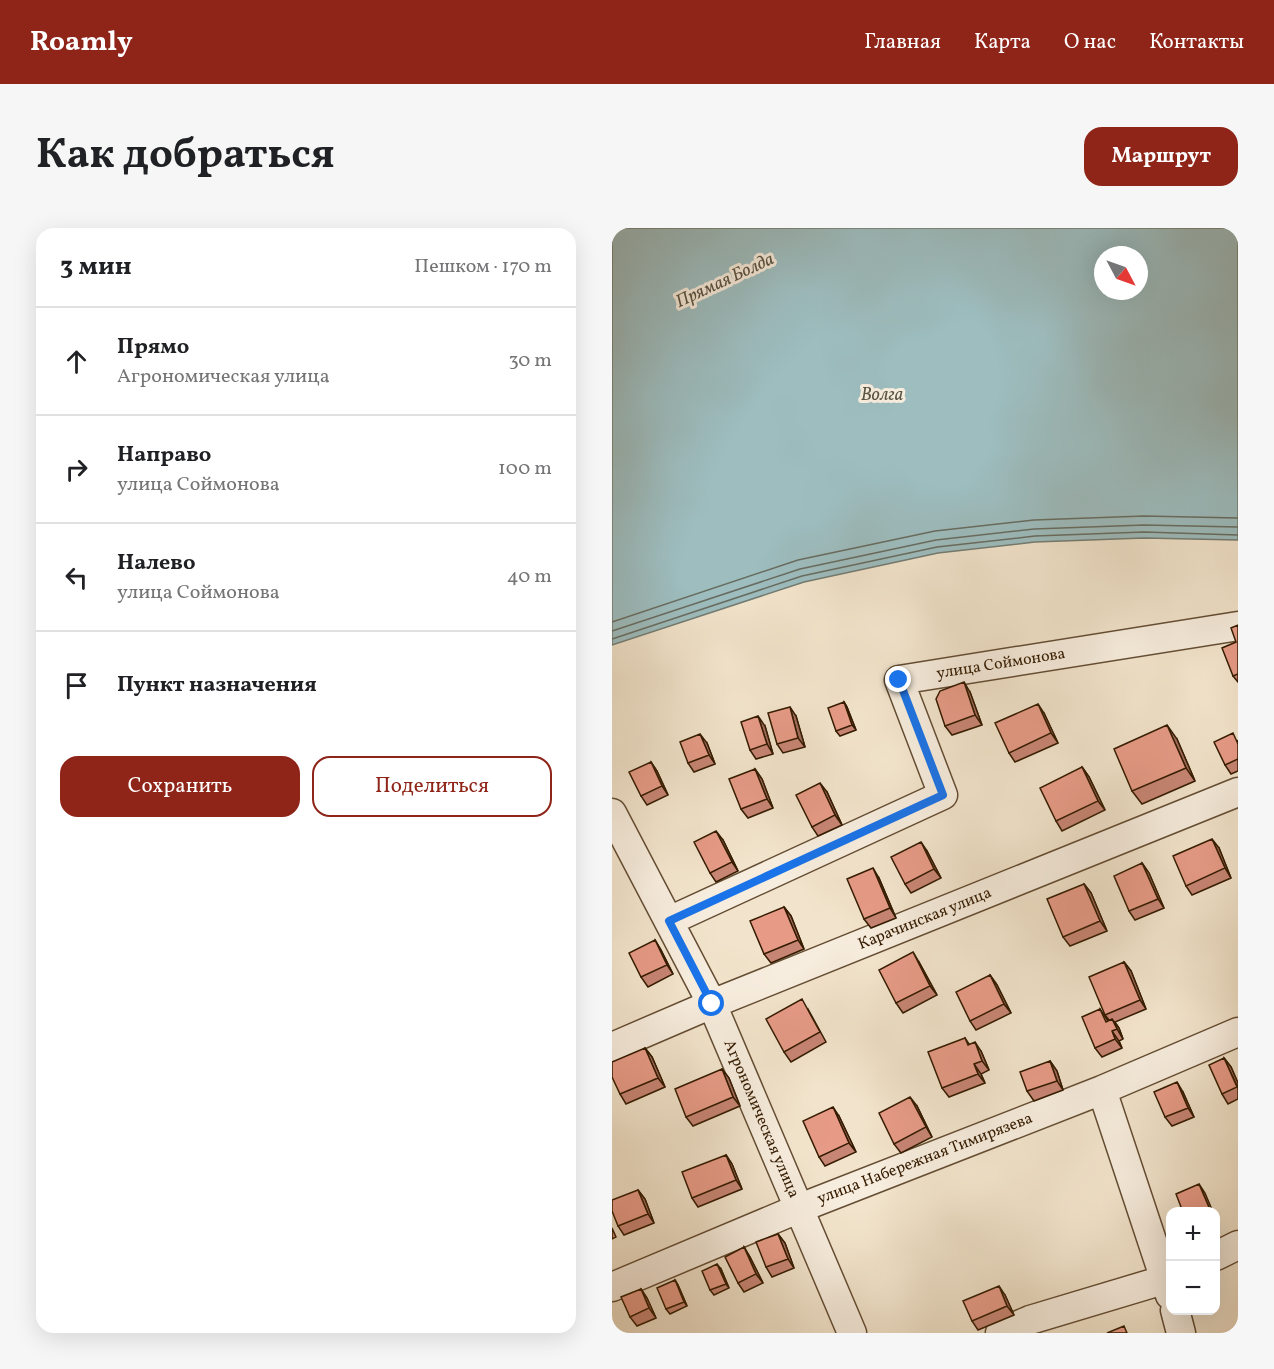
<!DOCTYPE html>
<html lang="ru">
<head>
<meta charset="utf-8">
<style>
	body { margin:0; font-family:Vollkorn,serif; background:#f6f6f6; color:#202124 }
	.controls { position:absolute; right:18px; bottom:18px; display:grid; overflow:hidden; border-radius:12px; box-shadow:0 6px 24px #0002 }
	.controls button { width:54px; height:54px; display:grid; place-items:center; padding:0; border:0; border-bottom:2px solid #e0e0e0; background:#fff; color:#202124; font:30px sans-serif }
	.compass { position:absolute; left:482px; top:18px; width:54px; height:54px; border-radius:50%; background:#fff; box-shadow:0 6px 24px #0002; rotate:131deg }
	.stop { position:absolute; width:18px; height:18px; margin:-14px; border:4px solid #1a73e8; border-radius:50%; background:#fff }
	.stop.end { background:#1a73e8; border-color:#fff; box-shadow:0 2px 6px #0008 }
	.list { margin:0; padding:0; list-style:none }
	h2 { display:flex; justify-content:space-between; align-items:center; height:78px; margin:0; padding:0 24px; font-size:26px }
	h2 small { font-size:20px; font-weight:400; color:#757577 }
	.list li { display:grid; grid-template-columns:39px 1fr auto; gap:18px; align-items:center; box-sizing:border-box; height:108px; padding:0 24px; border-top:2px solid #e0e0e0 }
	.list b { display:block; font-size:22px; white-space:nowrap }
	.list p { margin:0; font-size:20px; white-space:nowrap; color:#757577 }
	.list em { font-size:20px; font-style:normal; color:#757577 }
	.actions { display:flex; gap:12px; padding:18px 24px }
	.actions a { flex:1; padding:14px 0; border:2px solid #8f2418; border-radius:18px; text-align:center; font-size:21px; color:#8f2418 }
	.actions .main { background:#8f2418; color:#fff }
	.icon { flex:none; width:33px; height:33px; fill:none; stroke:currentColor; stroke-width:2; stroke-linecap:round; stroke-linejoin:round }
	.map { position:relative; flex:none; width:626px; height:1105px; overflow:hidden; border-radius:18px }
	header { display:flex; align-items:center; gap:36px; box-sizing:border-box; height:84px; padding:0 30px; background:#8f2418; color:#fff }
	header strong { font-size:28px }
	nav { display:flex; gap:33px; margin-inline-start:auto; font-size:21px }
	.intro { display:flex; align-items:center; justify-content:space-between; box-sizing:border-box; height:144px; padding:0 36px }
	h1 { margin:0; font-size:42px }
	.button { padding:15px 27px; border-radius:18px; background:#8f2418; color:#fff; font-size:21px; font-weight:700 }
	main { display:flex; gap:36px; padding:0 36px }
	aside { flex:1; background:#fff; border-radius:18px; box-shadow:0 6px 24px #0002 }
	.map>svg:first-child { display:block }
</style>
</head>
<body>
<header>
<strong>Roamly</strong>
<nav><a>Главная</a><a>Карта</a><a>О нас</a><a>Контакты</a></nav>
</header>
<div class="intro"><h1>Как добраться</h1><a class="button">Маршрут</a></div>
<main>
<aside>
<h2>3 мин<small>Пешком · 170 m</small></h2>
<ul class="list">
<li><svg class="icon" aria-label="ahead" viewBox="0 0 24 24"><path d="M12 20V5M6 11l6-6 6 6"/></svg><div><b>Прямо</b><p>Агрономическая улица</p></div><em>30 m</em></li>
<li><svg class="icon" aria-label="right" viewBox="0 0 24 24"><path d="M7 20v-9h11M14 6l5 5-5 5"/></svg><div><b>Направо</b><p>улица Соймонова</p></div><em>100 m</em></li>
<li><svg class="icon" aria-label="left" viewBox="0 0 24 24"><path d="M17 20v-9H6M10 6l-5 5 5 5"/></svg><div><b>Налево</b><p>улица Соймонова</p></div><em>40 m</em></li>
<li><svg class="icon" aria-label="arrive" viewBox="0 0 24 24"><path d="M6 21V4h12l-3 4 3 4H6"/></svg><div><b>Пункт назначения</b></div></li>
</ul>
<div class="actions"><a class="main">Сохранить</a><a>Поделиться</a></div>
</aside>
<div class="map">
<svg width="626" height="1105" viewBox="0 0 626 1105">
	<rect width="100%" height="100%" fill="#f2e4cc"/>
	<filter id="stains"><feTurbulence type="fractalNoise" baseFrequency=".00333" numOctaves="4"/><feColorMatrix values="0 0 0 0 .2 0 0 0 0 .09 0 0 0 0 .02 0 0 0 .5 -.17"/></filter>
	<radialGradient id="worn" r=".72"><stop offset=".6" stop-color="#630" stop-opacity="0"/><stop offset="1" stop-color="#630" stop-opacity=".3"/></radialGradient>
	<!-- water -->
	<path fill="#9dbdbf" stroke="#737c73" stroke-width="1.5" fill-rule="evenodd" d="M0 0H626V312L532 310 423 314 326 325 192 354 0 417ZM491 27H527V63H491Z"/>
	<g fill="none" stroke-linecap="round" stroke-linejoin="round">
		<!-- shore -->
		<path stroke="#686c60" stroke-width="1.5" d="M0 394 186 332 323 303 422 292 532 288 626 290
			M0 403 188 341 324 312 422 301 532 297 626 299
			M0 411 190 348 325 319 423 308 532 304 626 307"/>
		<!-- minor casing -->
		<g stroke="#644d33" stroke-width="31">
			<path id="minor" d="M0 585 100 776 240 1105
				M57 693 331 567 287 452 626 398
				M0 819 100 776 626 564
				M490 862 558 1067
				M604 1028 626 1017
				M0 1059 188 980 490 862 626 804
				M563 1082 569 1105
				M388 1105 418 1092 558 1050"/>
		</g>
		<!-- minor -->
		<use href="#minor" stroke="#f7edde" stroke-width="28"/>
	</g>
	<!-- wall -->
	<path fill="#c78574" stroke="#341b00" stroke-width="1.5" d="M626 397V454L621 448Z
		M358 464 370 497 340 507 333 498Z
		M232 474 235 479 244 502 228 508 224 503Z
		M432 485 446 515 403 534 397 525Z
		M184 488 193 519 171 525 165 516Z
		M153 498 161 526 144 531 138 522Z
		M565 511 583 553 530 576 520 563Z
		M626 512V543L619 546 613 537Z
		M95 515 103 536 82 544 76 535Z
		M39 534 45 543 56 567 35 577 29 568Z
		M470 539 477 549 493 582 450 603 444 593Z
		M143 541 150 551 161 580 136 590 129 581Z
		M215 564 230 597 206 608 200 599Z
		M111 612 126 643 104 654 98 645Z
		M607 620 619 650 580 667 574 658Z
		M315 623 329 650 299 665 293 656Z
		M530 635 537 645 552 680 523 692 517 683Z
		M267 650 284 690 259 700 252 691Z
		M472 656 479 665 495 703 458 718 451 709Z
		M172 679 179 688 192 721 159 735 152 726Z
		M43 712 49 722 61 746 36 759 29 749Z
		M307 734 325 767 291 785 284 775Z
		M512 734 519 743 534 781 503 794 507 800 511 811 507 813 510 820 490 829 483 820 488 781 496 793 497 792 493 787Z
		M378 747 385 757 399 785 364 802 358 793Z
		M196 781 214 814 179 834 172 824Z
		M353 810 357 816 369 823 377 842 369 846 373 855 337 869 330 860Z
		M33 820 40 829 53 859 14 876 8 866Z
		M612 830 619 839 626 855V871L616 876 610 866Z
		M438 833 445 843 451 862 422 873 415 863Z
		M110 841 117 850 128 878 81 898 74 889Z
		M571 864 582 889 560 898 553 889Z
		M305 878 320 909 289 925 282 916Z
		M227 888 244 924 213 938 207 929Z
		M114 927 120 936 130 961 86 979 80 970Z
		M26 962 33 971 42 995 12 1007 6 998Z
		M0 1000 4 1009 0 1011Z
		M166 1006 173 1015 182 1040 160 1049 154 1039Z
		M132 1019 138 1029 151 1055 132 1064 126 1055Z
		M109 1041 117 1060 102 1067 98 1062Z
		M63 1052 66 1057 75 1078 58 1086 54 1081Z
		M29 1061 35 1070 44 1090 25 1098 18 1089Z
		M393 1067 402 1087 366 1102 360 1093Z"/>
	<!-- shaded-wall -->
	<path fill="#a26c5e" stroke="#341b00" stroke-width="1.5" d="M352 454 358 464 370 497 363 487Z
		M232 474 235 479 244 502 240 497Z
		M426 476 432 485 446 515 439 505Z
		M178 479 184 488 193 519 186 510Z
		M146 488 153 498 161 526 155 516Z
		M555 497 565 511 583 553 574 540Z
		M88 506 95 515 103 536 97 527Z
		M39 534 45 543 56 567 50 558Z
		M470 539 477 549 493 582 486 573Z
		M143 541 150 551 161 580 155 571Z
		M208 555 215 564 230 597 223 587Z
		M104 603 111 612 126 643 120 634Z
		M600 611 607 620 619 650 613 640Z
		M309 614 315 623 329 650 322 641Z
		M530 635 537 645 552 680 546 671Z
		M261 640 267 650 284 690 278 680Z
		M472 656 479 665 495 703 488 693Z
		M172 679 179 688 192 721 186 712Z
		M43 712 49 722 61 746 55 737Z
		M301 724 307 734 325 767 318 758Z
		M512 734 519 743 534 781 528 772Z
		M378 747 385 757 399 785 392 776Z
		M500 791 507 800 511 811 505 801Z
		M500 803 507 813 510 820 503 811Z
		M363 814 369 823 377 842 370 833Z
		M33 820 40 829 53 859 46 850Z
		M612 830 619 839 626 855V860Z
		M438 833 445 843 451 862 445 853Z
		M362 836 369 846 373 855 366 846Z
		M110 841 117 850 128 878 121 869Z
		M565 854 571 864 582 889 576 880Z
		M298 869 305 878 320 909 314 899Z
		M221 879 227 888 244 924 237 915Z
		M114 927 120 936 130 961 124 952Z
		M587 956 593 965 601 984H599Z
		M26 962 33 971 42 995 36 986Z
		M166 1006 173 1015 182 1040 176 1031Z
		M132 1019 138 1029 151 1055 144 1046Z
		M105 1036 109 1041 117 1060 114 1056Z
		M63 1052 66 1057 75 1078 72 1074Z
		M387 1058 393 1067 402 1087 395 1078Z
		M29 1061 35 1070 44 1090 37 1080Z"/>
	<!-- building -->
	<path fill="#e79b87" stroke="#341b00" stroke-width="1.5" d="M626 397V446L621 448 610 420 624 414 619 400Z
		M352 454 363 487 333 498 324 471 328 463Z
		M232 474 240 497 224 503 216 480Z
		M426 476 439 505 397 525 383 495Z
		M178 479 186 510 165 516 156 485Z
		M146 488 155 516 138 522 129 494Z
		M555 497 574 540 520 563 502 521Z
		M621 505 626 516V531L613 537 602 514Z
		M88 506 97 527 76 535 68 514Z
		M39 534 50 558 29 568 17 544Z
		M470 539 486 573 444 593 428 560Z
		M143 541 155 571 129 581 117 551Z
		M208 555 223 587 200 599 184 567Z
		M104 603 120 634 98 645 82 614Z
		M600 611 613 640 574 658 561 628Z
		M309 614 322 641 293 656 279 629Z
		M530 635 546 671 517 683 502 648Z
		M261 640 278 680 252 691 235 651Z
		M472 656 488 693 451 709 435 671Z
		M172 679 186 712 152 726 138 693Z
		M43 712 55 737 29 749 17 725Z
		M301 724 318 758 284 775 267 742Z
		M512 734 528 772 493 787 477 749Z
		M378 747 392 776 358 793 344 764Z
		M190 771 208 804 172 824 154 791Z
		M488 781 494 794 500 791 505 801 500 803 503 811 483 820 470 789Z
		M353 810 356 817 363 814 370 833 362 836 366 846 330 860 316 824Z
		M33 820 46 850 8 866 0 849V834Z
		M612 830 625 859 610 866 597 837Z
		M438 833 445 853 415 863 408 844Z
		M110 841 121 869 74 889 63 861Z
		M565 854 576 880 553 889 542 864Z
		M298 869 314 899 282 916 267 885Z
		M221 879 237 915 207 929 191 893Z
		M114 927 124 952 80 970 70 944Z
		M587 956 599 984H571L564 966Z
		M26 962 36 986 6 998 0 983V972Z
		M166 1006 176 1031 154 1039 144 1014Z
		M132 1019 144 1046 126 1055 113 1029Z
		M105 1036 114 1056 98 1062 90 1043Z
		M63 1052 72 1074 54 1081 45 1060Z
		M387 1058 395 1078 360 1093 351 1073Z
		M29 1061 37 1080 18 1089 9 1069Z
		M512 1098 515 1105H495Z"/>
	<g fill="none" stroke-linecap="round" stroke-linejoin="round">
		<!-- route -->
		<path stroke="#1a73e8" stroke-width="8" d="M100 776 57 693 331 567 287 452"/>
	</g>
	<g text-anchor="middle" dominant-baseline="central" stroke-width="6" stroke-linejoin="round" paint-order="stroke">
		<!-- street labels -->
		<g font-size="16" fill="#341b00" stroke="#f7edde">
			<text transform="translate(389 436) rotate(-9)">улица Соймонова</text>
			<text transform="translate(313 691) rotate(-22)">Карачинская улица</text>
			<text transform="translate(149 891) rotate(67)">Агрономическая улица</text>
			<text transform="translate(313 931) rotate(-21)">улица Набережная Тимирязева</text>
		</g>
		<!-- water labels -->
		<g font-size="18" font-style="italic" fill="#595443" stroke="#f7edde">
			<text transform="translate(113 53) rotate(-25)">Прямая Болда</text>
			<text x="270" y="167">Волга</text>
		</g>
	</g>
	<rect width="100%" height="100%" filter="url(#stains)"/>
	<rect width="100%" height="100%" fill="url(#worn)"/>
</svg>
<div class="controls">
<button>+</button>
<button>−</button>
</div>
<svg class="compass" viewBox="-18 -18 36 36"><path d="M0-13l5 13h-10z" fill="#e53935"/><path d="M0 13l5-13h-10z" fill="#757577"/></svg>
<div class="stop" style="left:100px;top:776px"></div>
<div class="stop end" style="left:287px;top:452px"></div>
</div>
</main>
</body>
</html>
